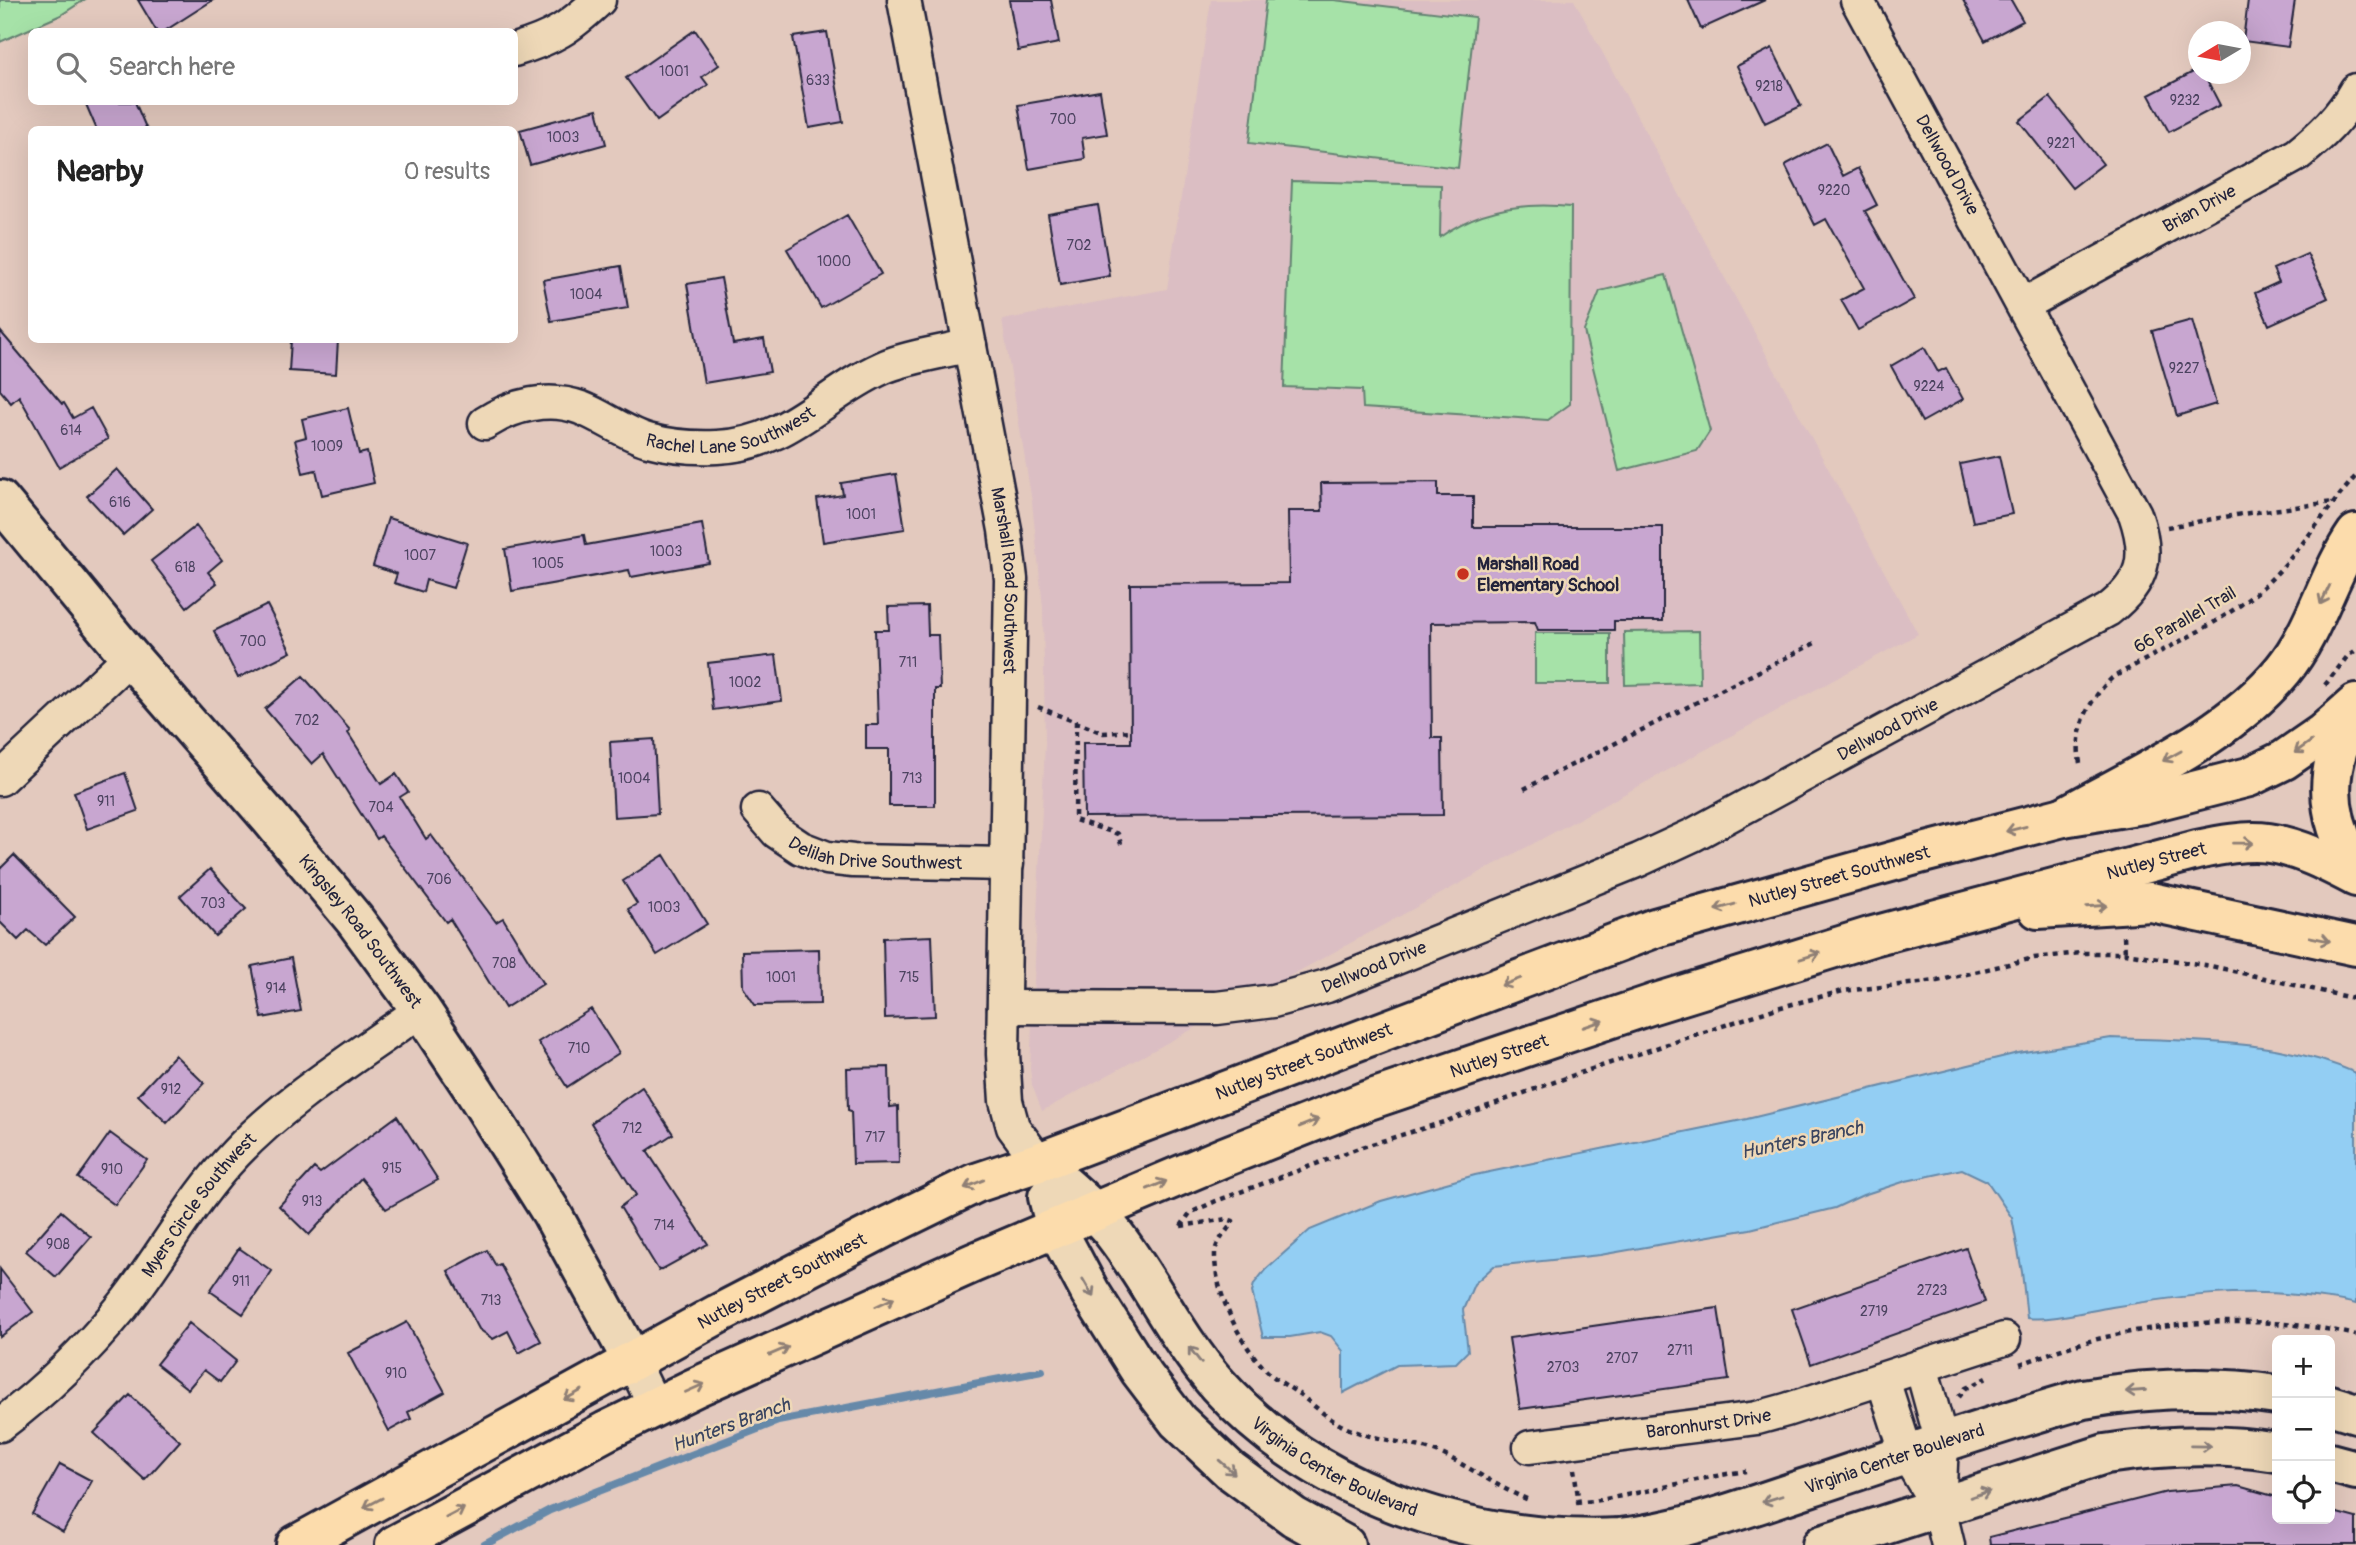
<!DOCTYPE html>
<html lang="en">
<head>
<meta charset="utf-8">
<style>
	body { margin:0; font-family:Pangolin,sans-serif; background:#f6f6f6; color:#222 }
	.controls { position:absolute; right:21px; bottom:21px; display:grid; overflow:hidden; border-radius:10px; box-shadow:0 7px 28px #0002 }
	.controls button { width:63px; height:63px; display:grid; place-items:center; padding:0; border:0; border-bottom:2px solid #e0e0e0; background:#fff; color:#222; font:35px sans-serif }
	.compass { position:absolute; left:2188px; top:21px; width:63px; height:63px; border-radius:50%; background:#fff; box-shadow:0 7px 28px #0002; rotate:260deg }
	.list { margin:0; padding:0; list-style:none }
	h2 { display:flex; justify-content:space-between; align-items:center; height:91px; margin:0; padding:0 28px; font-size:30px }
	h2 small { font-size:23px; font-weight:400; color:#767676 }
	.icon { flex:none; width:38px; height:38px; fill:none; stroke:currentColor; stroke-width:2; stroke-linecap:round; stroke-linejoin:round }
	.map { position:relative; flex:none; width:2356px; height:1545px; overflow:hidden }
	.search { position:absolute; background:#fff; box-shadow:0 7px 28px #0002; left:28px; top:28px; width:490px; height:77px; display:flex; align-items:center; gap:18px; box-sizing:border-box; padding:0 24px; border-radius:10px; color:#767676; font-size:26px }
	.panel { position:absolute; background:#fff; box-shadow:0 7px 28px #0002; left:28px; top:126px; width:490px; height:217px; border-radius:10px }
	.map>svg:first-child { display:block }
</style>
</head>
<body>
<div class="map">
<svg width="2356" height="1545" viewBox="0 0 2356 1545">
	<rect width="100%" height="100%" fill="#e3c9be"/>
	<filter id="ink" filterUnits="userSpaceOnUse"><feTurbulence type="fractalNoise" baseFrequency=".0143" numOctaves="2"/><feDisplacementMap in="SourceGraphic" scale="14" xChannelSelector="R" yChannelSelector="G"/><feConvolveMatrix kernelMatrix="1 2 1 2 8 2 1 2 1" color-interpolation-filters="sRGB"/></filter>
	<g filter="url(#ink)">
		<!-- built -->
		<path fill="#dbbec3" d="M1211 0H1574L1918 634 1042 1111 1032 1085 1030 1069 1045 743 1043 608 1032 502 1002 320 1167 289Z"/>
		<!-- green -->
		<path fill="#a6e2a8" stroke="#648272" stroke-width="2" d="M0 0H84L61 15 0 42Z
			M1266 0H1334L1475 17 1458 168 1249 143Z
			M1292 181 1441 185 1440 237C1478 209 1524 202 1571 207L1570 404 1548 420 1363 408 1362 390 1284 387Z
			M1666 275 1710 431 1697 451 1619 471 1584 331 1600 291Z
			M1699 631 1700 683 1625 685 1624 632Z
			M1535 633H1610V683H1535Z"/>
		<!-- water -->
		<path fill="#93cef3" stroke="#6689a9" stroke-width="2" d="M2111 1038C2193 1041 2280 1039 2356 1073V1304C2342 1300 2328 1299 2314 1297 2245 1287 2180 1296 2112 1307 2087 1311 2051 1321 2027 1318L2022 1272 2012 1218 1987 1181 1962 1169 1906 1181 1863 1195 1835 1208 1750 1229 1600 1255 1494 1266 1474 1284 1463 1310 1468 1351 1456 1363 1397 1365 1343 1393V1351L1331 1336 1320 1332 1290 1337H1263L1252 1292 1254 1284 1266 1269 1310 1230 1381 1201 1475 1175 1747 1119 2018 1053Z"/>
		<g fill="none" stroke-linecap="round" stroke-linejoin="round">
			<!-- stream -->
			<path stroke="#6689a9" stroke-width="8" d="M484 1545 550 1510 778 1421 1042 1371"/>
		</g>
		<!-- building -->
		<path fill="#c8a6d0" stroke="#22223b" stroke-width="2" d="M138 0H213L163 32H157Z
			M1009 0H1051L1059 43 1018 51Z
			M1688 0H1765L1701 29Z
			M1963 0H2011L2023 21 1985 41Z
			M2248 0H2295L2288 47 2243 41Z
			M695 30 719 65 702 77 708 85 657 121 626 78Z
			M827 32 843 122 809 128 793 37Z
			M1772 48 1801 106 1765 123 1737 66Z
			M2199 69V74H2204L2220 105 2169 132 2149 95Z
			M1100 91 1107 134 1082 138 1085 159 1029 169 1018 105Z
			M2050 97 2103 164 2072 188 2019 121Z
			M85 102H135L147 130H97Z
			M597 109 606 144 530 165 520 130Z
			M1827 143 1843 176 1858 168 1877 205 1865 211 1914 299 1858 330 1841 300 1864 288 1826 219 1815 225 1785 165Z
			M1098 205 1110 276 1060 285 1048 214Z
			M847 215 881 274 821 308 787 249Z
			M2307 254 2328 298 2269 325 2255 293 2279 282 2273 269Z
			M621 266 628 308 551 321 543 280Z
			M721 278 733 344 764 339 770 372 704 383 687 284Z
			M2192 320 2216 404 2177 416 2152 331Z
			M0 331 62 404 64 403 73 418 91 408 108 439 59 467 19 396 11 403 0 390Z
			M291 340H338L336 374 289 371Z
			M1924 347 1938 372 1946 368 1963 399 1922 422 1891 366Z
			M348 408 359 454 367 452 374 483 322 495 316 470 303 473 295 440 306 437 302 419Z
			M1999 456 2012 514 1973 522 1960 464Z
			M117 469 152 509 123 535 87 496Z
			M896 474 905 529 823 542 817 499 843 495 841 483Z
			M1438 482V496H1473V527H1663V621H1614V630H1538L1535 622 1431 623 1432 738H1442L1443 815 1084 817 1083 743H1131L1130 584 1289 583 1288 511H1322L1321 483Z
			M388 518 467 543 453 588 426 580 423 592 394 583 397 574 373 566Z
			M702 524 709 563 631 577 629 570 512 591 505 549 584 535 586 545Z
			M196 526 222 560 208 572 217 583 187 607 151 561Z
			M267 605 291 652 238 678 214 631Z
			M927 606 928 635H938L940 689H935V806H889V749H866V725H878L875 630H889L888 607Z
			M776 655 782 701 713 710 708 663Z
			M303 676 350 730 348 733 381 784 396 774 408 792 400 797 426 839 431 835 496 922 503 918 543 984 505 1008 450 919 446 922 381 836 377 839 323 754 312 764 265 709Z
			M654 739 658 814 614 817 610 742Z
			M125 773 138 811 87 829 74 792Z
			M14 855 75 917 45 945 28 930 18 940 0 922V869Z
			M664 855 707 924 657 955 628 909 637 904 623 881Z
			M210 869 246 909 215 936 180 896Z
			M932 936 935 1016 885 1018 883 938Z
			M819 949 820 1004 755 1005 743 987 742 951Z
			M291 958 301 1011 262 1018 252 966Z
			M591 1009 619 1053 567 1087 538 1042Z
			M175 1055 204 1083 167 1123 138 1095Z
			M889 1067 890 1107 898 1106 899 1163 853 1164 851 1111 848 1110 847 1068Z
			M642 1087 673 1134 647 1151 708 1244 659 1271 620 1207 636 1195 591 1123Z
			M397 1116 438 1180 386 1209 361 1178 309 1235 279 1206 314 1168 320 1173Z
			M110 1133 147 1160 115 1205 78 1178Z
			M61 1211 91 1237 56 1277 26 1251Z
			M239 1248 272 1271 243 1314 210 1291Z
			M1966 1248 1985 1302 1811 1364 1792 1309Z
			M487 1250 496 1266 500 1264 541 1341 519 1353 508 1331 493 1339 479 1329 448 1271Z
			M0 1269 33 1312 0 1337Z
			M1718 1308 1729 1380 1520 1409 1509 1338Z
			M407 1322 445 1392 408 1412 411 1419 389 1431 348 1353Z
			M189 1323 236 1361 220 1382 204 1370 188 1389 156 1364Z
			M130 1395 180 1441 145 1480 94 1433Z
			M60 1464 92 1481 63 1532 32 1514Z
			M2238 1486 2277 1497V1519H2330V1511L2356 1518V1545H1990L1989 1537 2167 1492Z"/>
		<g fill="none" stroke-linecap="round" stroke-linejoin="round">
			<!-- minor casing -->
			<g stroke="#22223b" stroke-width="37">
				<g id="minor">
					<path id="s1" d="M904 0 1005 530 1011 579 1003 1054 1006 1101 1013 1127 1039 1162"/>
					<path d="M514 50C554 38 569 28 599 0"/>
					<path id="s2" d="M2023 305 2297 155C2321 136 2341 117 2356 90"/>
					<path id="s3" d="M485 423C513 405 548 396 581 408 604 417 624 433 648 440 670 446 694 448 717 447 789 444 822 395 882 368 906 357 944 352 970 345"/>
					<path d="M0 779 130 657"/>
					<path id="s4" d="M758 810 777 832 801 848 827 858 853 861 1007 864"/>
					<path id="s5" d="M1004 1007 1217 1008 1273 1001 1327 986 1639 860 1693 835 2108 610C2144 582 2150 557 2135 514L1857 0"/>
					<path d="M633 1362 655 1407"/>
					<path d="M1921 1366 1942 1443 1939 1508"/>
					<path d="M1883 1380 1907 1455 1939 1508 1948 1545"/>
					<path id="s6" d="M0 1425C45 1391 86 1351 122 1307 162 1257 191 1200 236 1153 288 1098 359 1055 421 1010"/>
					<path id="s7" d="M1530 1447 1757 1418 1786 1410 2004 1339"/>
				</g>
			</g>
			<!-- tertiary casing -->
			<g stroke="#22223b" stroke-width="44">
				<g id="tertiary">
					<path id="s8" d="M0 500 130 657 270 818 354 919 421 1010 474 1090 551 1212 633 1362"/>
					<path id="s9" d="M1039 1162C1064 1185 1093 1207 1114 1234 1151 1282 1177 1339 1218 1385 1317 1495 1473 1545 1620 1538 1685 1531 1748 1507 1809 1487 1900 1457 1991 1425 2083 1399 2147 1388 2212 1385 2277 1395"/>
					<path d="M1048 1197 1056 1228 1090 1292 1140 1371 1178 1421 1230 1470 1294 1517 1345 1545"/>
					<path d="M2330 1405 2356 1413"/>
					<path d="M2330 1463 2356 1470"/>
					<path d="M1822 1545 2105 1454C2163 1445 2220 1443 2277 1452"/>
				</g>
			</g>
			<!-- primary casing -->
			<g stroke="#22223b" stroke-width="44">
				<g id="primary">
					<path d="M2355 711C2324 765 2322 813 2356 867"/>
					<path d="M2038 909 2151 902 2356 946"/>
					<path id="s10" d="M296 1545 718 1314 884 1228 976 1183 1039 1162 1655 928 1919 854 2063 817 2143 804 2249 777 2284 760 2323 733 2356 704"/>
					<path id="s11" d="M395 1545 606 1431 694 1388 973 1263 1224 1157 1366 1101 1653 1004 1873 936 2197 850C2220 845 2245 840 2269 843 2299 847 2329 863 2356 877"/>
				</g>
			</g>
			<!-- motorway casing -->
			<g stroke="#22223b" stroke-width="44">
				<path id="motorway" d="M2063 817C2136 776 2229 736 2283 670 2316 630 2327 576 2356 534"/>
			</g>
			<!-- path -->
			<path stroke="#22223b" stroke-width="4.5" stroke-dasharray="5 5" stroke-linecap="butt" d="M2167 527 2242 514 2333 502
				M2325 685 2347 657 2356 650
				M1038 707 1103 733 1131 731
				M1076 721 1075 820 1118 834 1121 844
				M2080 763C2074 729 2088 701 2112 678 2158 651 2209 630 2251 597 2293 564 2320 516 2356 476
				M1524 789 1815 643
				M2124 936 2125 953
				M1181 1226 1190 1213 1216 1201 1359 1148 1444 1122 1574 1075 1777 1008 1843 991 1937 981 2034 958 2081 953H2125L2211 966 2356 999
				M1181 1226 1227 1219 1233 1221C1227 1232 1216 1241 1215 1253 1214 1291 1239 1342 1265 1369 1274 1379 1288 1386 1299 1394 1315 1406 1329 1420 1347 1428 1378 1442 1413 1441 1444 1455 1473 1469 1499 1488 1529 1500
				M2020 1364C2038 1358 2057 1350 2075 1345 2166 1319 2264 1314 2356 1335
				M1959 1397 1966 1388 1986 1378
				M1574 1469 1579 1503
				M1576 1503C1633 1497 1689 1479 1746 1471"/>
			<!-- minor -->
			<use href="#minor" stroke="#eed8b7" stroke-width="32"/>
			<!-- tertiary -->
			<use href="#tertiary" stroke="#eed8b7" stroke-width="38"/>
			<!-- primary -->
			<use href="#primary" stroke="#fcdcac" stroke-width="38"/>
			<!-- motorway -->
			<use href="#motorway" stroke="#fcdcac" stroke-width="38"/>
		</g>
		<!-- one-way arrows -->
		<defs><path id="oneway-shaft" d="M-6 0H5M1.5-3L5.5 0L1.5 3" fill="none" stroke-width="1.6" stroke-linecap="round" stroke-linejoin="round" transform="scale(1.75)"/></defs>
		<g stroke="#8f7f74">
			<use href="#oneway-shaft" transform="translate(2325 595) rotate(116)"/>
			<use href="#oneway-shaft" transform="translate(2303 747) rotate(145)"/>
			<use href="#oneway-shaft" transform="translate(2172 756) rotate(151)"/>
			<use href="#oneway-shaft" transform="translate(2016 829) rotate(166)"/>
			<use href="#oneway-shaft" transform="translate(2243 843) rotate(-1)"/>
			<use href="#oneway-shaft" transform="translate(2097 906) rotate(-4)"/>
			<use href="#oneway-shaft" transform="translate(1725 907) rotate(164)"/>
			<use href="#oneway-shaft" transform="translate(2320 939) rotate(12)"/>
			<use href="#oneway-shaft" transform="translate(1810 956) rotate(-17)"/>
			<use href="#oneway-shaft" transform="translate(1511 982) rotate(159)"/>
			<use href="#oneway-shaft" transform="translate(1593 1024) rotate(-19)"/>
			<use href="#oneway-shaft" transform="translate(1309 1123) rotate(-22)"/>
			<use href="#oneway-shaft" transform="translate(974 1184) rotate(158)"/>
			<use href="#oneway-shaft" transform="translate(1157 1185) rotate(-23)"/>
			<use href="#oneway-shaft" transform="translate(885 1302) rotate(-25)"/>
			<use href="#oneway-shaft" transform="translate(779 1351) rotate(-23)"/>
			<use href="#oneway-shaft" transform="translate(695 1388) rotate(-24)"/>
			<use href="#oneway-shaft" transform="translate(573 1395) rotate(151)"/>
			<use href="#oneway-shaft" transform="translate(373 1503) rotate(152)"/>
			<use href="#oneway-shaft" transform="translate(455 1513) rotate(-28)"/>
		</g>
		<g stroke="#887d79">
			<use href="#oneway-shaft" transform="translate(1088 1288) rotate(60)"/>
			<use href="#oneway-shaft" transform="translate(1195 1355) rotate(-127)"/>
			<use href="#oneway-shaft" transform="translate(2136 1391) rotate(176)"/>
			<use href="#oneway-shaft" transform="translate(2201 1446) rotate(1)"/>
			<use href="#oneway-shaft" transform="translate(1227 1467) rotate(41)"/>
			<use href="#oneway-shaft" transform="translate(1980 1494) rotate(-19)"/>
			<use href="#oneway-shaft" transform="translate(1772 1499) rotate(162)"/>
		</g>
	</g>
	<!-- markers -->
	<circle fill="#c8321e" stroke="#eed8b7" stroke-width="2.5" cx="1463" cy="574" r="7"/>
	<g text-anchor="middle" dominant-baseline="central" stroke-width="5" stroke-linejoin="round" paint-order="stroke">
		<!-- number labels -->
		<g font-size="14" fill="#4c4360">
			<text x="674" y="71">1001</text>
			<text x="818" y="80">633</text>
			<text x="1769" y="86">9218</text>
			<text x="2185" y="100">9232</text>
			<text x="1063" y="119">700</text>
			<text x="563" y="137">1003</text>
			<text x="2061" y="143">9221</text>
			<text x="1834" y="190">9220</text>
			<text x="1079" y="245">702</text>
			<text x="834" y="261">1000</text>
			<text x="586" y="294">1004</text>
			<text x="2184" y="368">9227</text>
			<text x="1929" y="386">9224</text>
			<text x="71" y="430">614</text>
			<text x="327" y="446">1009</text>
			<text x="120" y="502">616</text>
			<text x="861" y="514">1001</text>
			<text x="666" y="551">1003</text>
			<text x="420" y="555">1007</text>
			<text x="548" y="563">1005</text>
			<text x="185" y="567">618</text>
			<text x="253" y="641">700</text>
			<text x="908" y="662">711</text>
			<text x="745" y="682">1002</text>
			<text x="307" y="720">702</text>
			<text x="634" y="778">1004</text>
			<text x="912" y="778">713</text>
			<text x="106" y="801">911</text>
			<text x="381" y="807">704</text>
			<text x="439" y="879">706</text>
			<text x="213" y="903">703</text>
			<text x="664" y="907">1003</text>
			<text x="504" y="963">708</text>
			<text x="781" y="977">1001</text>
			<text x="909" y="977">715</text>
			<text x="276" y="988">914</text>
			<text x="579" y="1048">710</text>
			<text x="171" y="1089">912</text>
			<text x="632" y="1128">712</text>
			<text x="875" y="1137">717</text>
			<text x="392" y="1168">915</text>
			<text x="112" y="1169">910</text>
			<text x="312" y="1201">913</text>
			<text x="664" y="1225">714</text>
			<text x="58" y="1244">908</text>
			<text x="241" y="1281">911</text>
			<text x="1932" y="1290">2723</text>
			<text x="491" y="1300">713</text>
			<text x="1874" y="1311">2719</text>
			<text x="1680" y="1350">2711</text>
			<text x="1622" y="1358">2707</text>
			<text x="1563" y="1367">2703</text>
			<text x="396" y="1373">910</text>
		</g>
		<!-- street labels -->
		<g font-size="18" fill="#22223b" stroke="#eed8b7">
			<text transform="translate(1947 165) rotate(61)">Dellwood Drive</text>
			<text stroke="none"><textPath href="#s2" startOffset="201">Brian Drive</textPath></text>
			<text stroke="none"><textPath href="#s3" startOffset="261">Rachel Lane Southwest</textPath></text>
			<text stroke="none"><textPath href="#s1" startOffset="590">Marshall Road Southwest</textPath></text>
			<text transform="translate(2185 620) rotate(-30)">66 Parallel Trail</text>
			<text stroke="none"><textPath href="#s5" startOffset="943">Dellwood Drive</textPath></text>
			<text stroke="none"><textPath href="#s4" startOffset="133">Delilah Drive Southwest</textPath></text>
			<text stroke="none"><textPath href="#s11" startOffset="1895">Nutley Street</textPath></text>
			<text stroke="none"><textPath href="#s10" startOffset="1687">Nutley Street Southwest</textPath></text>
			<text stroke="none"><textPath href="#s8" startOffset="562">Kingsley Road Southwest</textPath></text>
			<text stroke="none"><textPath href="#s5" startOffset="376">Dellwood Drive</textPath></text>
			<text stroke="none"><textPath href="#s11" startOffset="1209">Nutley Street</textPath></text>
			<text stroke="none"><textPath href="#s10" startOffset="1120">Nutley Street Southwest</textPath></text>
			<text stroke="none"><textPath href="#s6" startOffset="298">Myers Circle Southwest</textPath></text>
			<text stroke="none"><textPath href="#s10" startOffset="553">Nutley Street Southwest</textPath></text>
			<text stroke="none"><textPath href="#s7" startOffset="180">Baronhurst Drive</textPath></text>
			<text stroke="none"><textPath href="#s9" startOffset="1018">Virginia Center Boulevard</textPath></text>
			<text stroke="none"><textPath href="#s9" startOffset="432">Virginia Center Boulevard</textPath></text>
		</g>
		<!-- poi labels -->
		<g font-size="18" font-weight="bold" fill="#22223b" stroke="#eed8b7" text-anchor="start">
			<text x="1477" y="564">Marshall Road<tspan x="1477" dy="21">Elementary School</tspan></text>
		</g>
		<!-- water labels -->
		<g font-size="19" font-style="italic" fill="#394460" stroke="#eed8b7">
			<text transform="translate(1802 1140) rotate(-12)">Hunters Branch</text>
			<text transform="translate(731 1425) rotate(-20)">Hunters Branch</text>
		</g>
	</g>
</svg>
<div class="controls">
<button>+</button>
<button>−</button>
<button><svg class="icon" aria-label="locate" viewBox="0 0 24 24"><circle cx="12" cy="12" r="6"/><path d="M12 2v4M12 18v4M2 12h4M18 12h4"/></svg></button>
</div>
<svg class="compass" viewBox="-18 -18 36 36"><path d="M0-13l5 13h-10z" fill="#e53935"/><path d="M0 13l5-13h-10z" fill="#767676"/></svg>
<div class="search"><svg class="icon" aria-label="search" viewBox="0 0 24 24"><circle cx="10" cy="10" r="6"/><path d="M15 15l6 6"/></svg>Search here</div>
<section class="panel">
<h2>Nearby<small>0 results</small></h2>
<ul class="list">
</ul>
</section>
</div>
</body>
</html>
